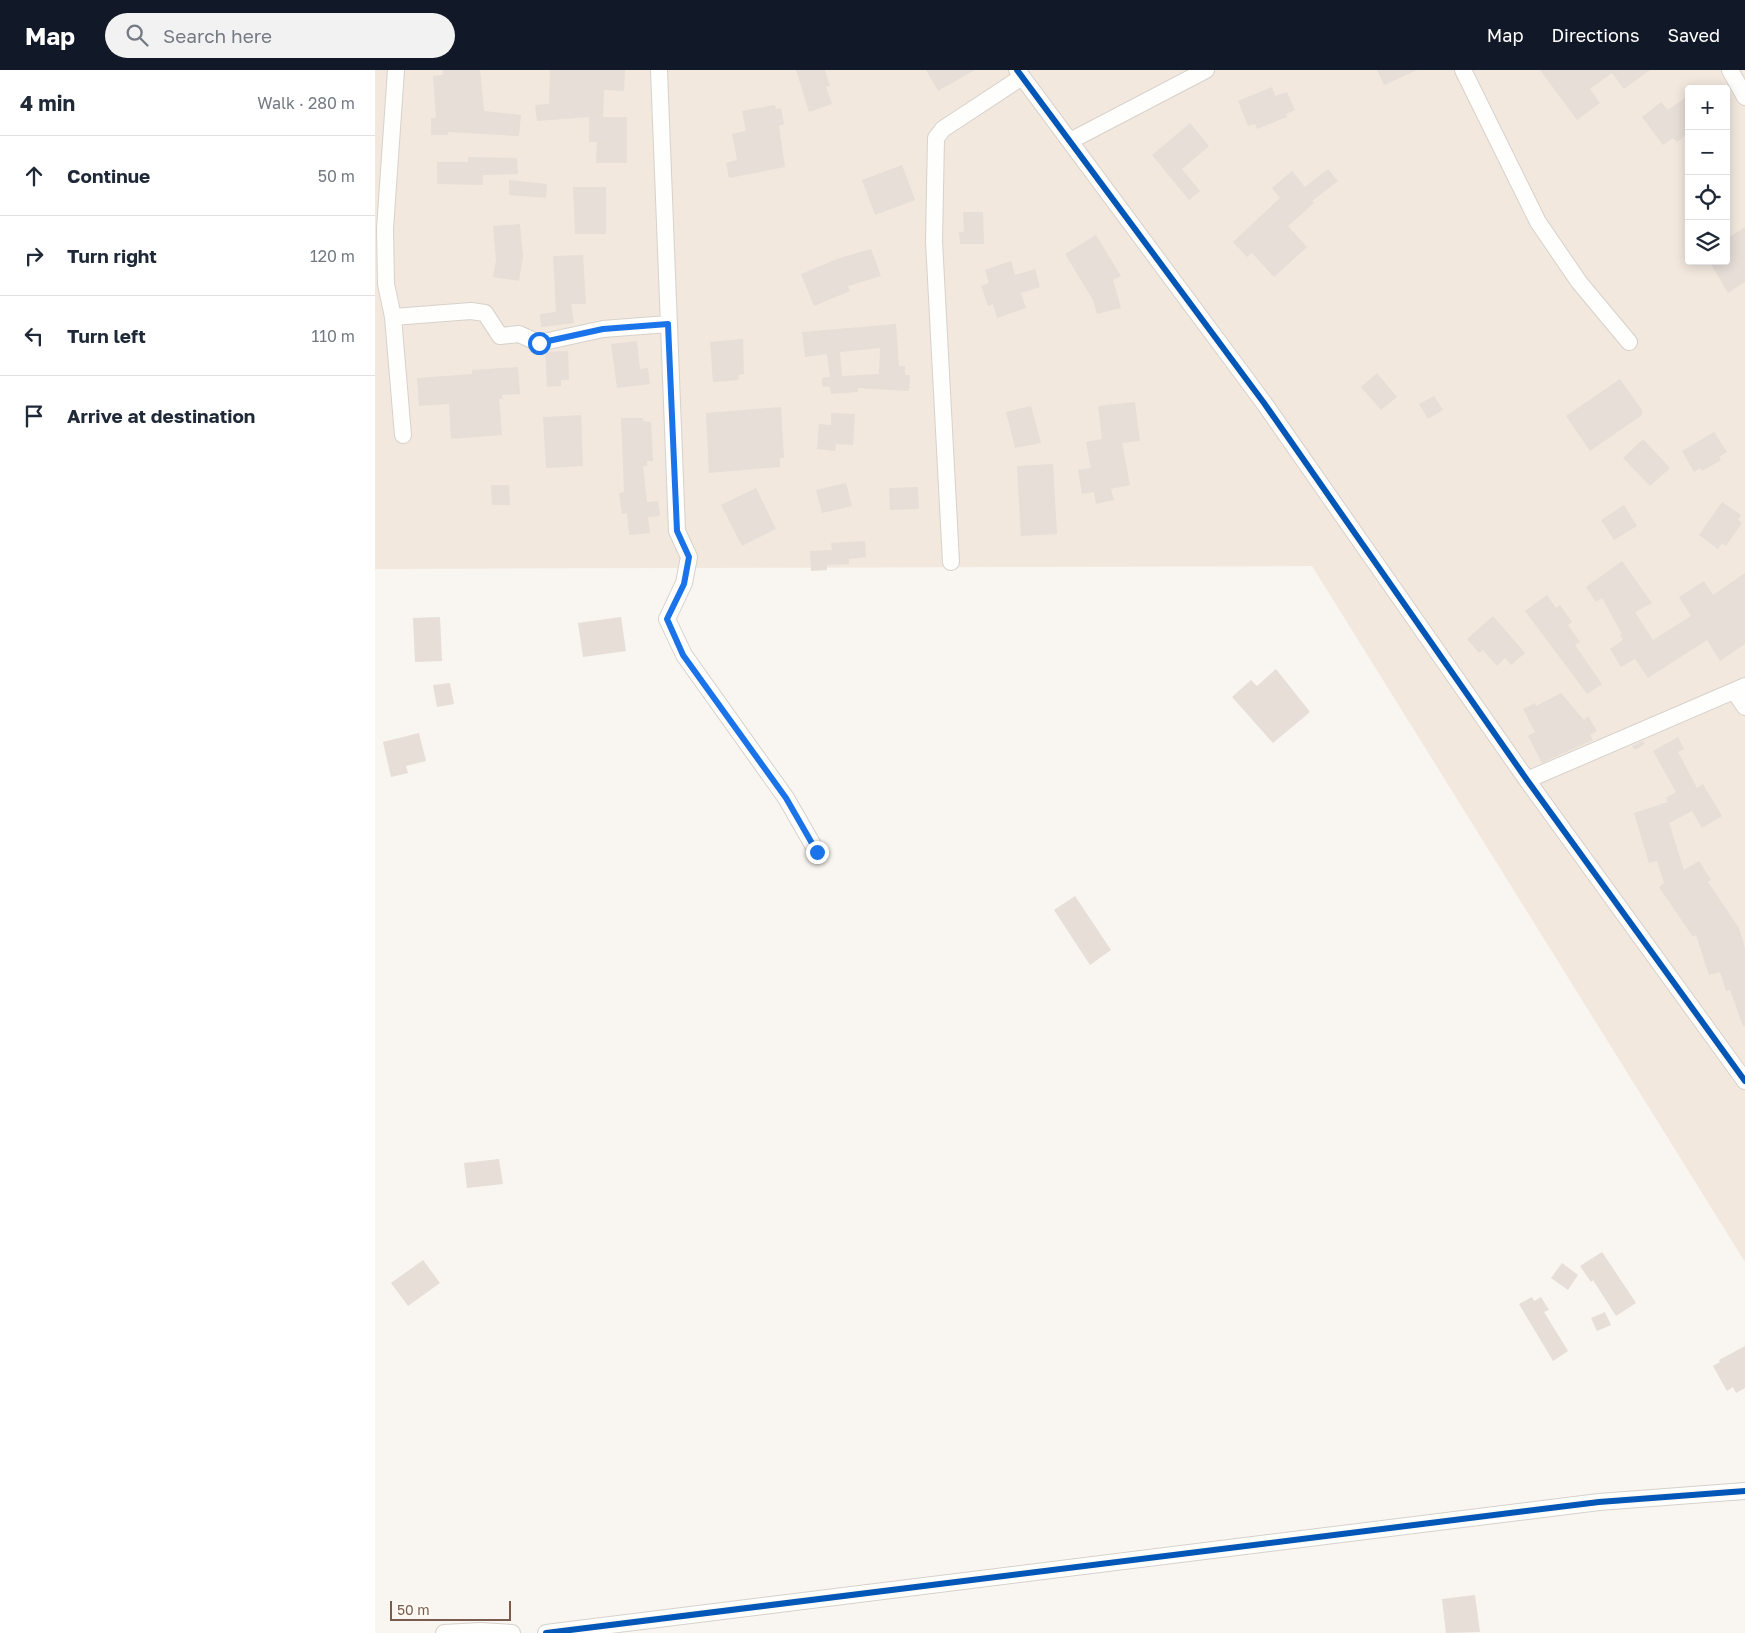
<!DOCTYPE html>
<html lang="en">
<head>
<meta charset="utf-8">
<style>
	body { margin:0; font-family:"Golos Text",sans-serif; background:#f2f2f3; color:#1f2937 }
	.controls { position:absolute; right:15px; top:15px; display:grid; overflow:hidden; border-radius:5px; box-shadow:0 2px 12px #0003 }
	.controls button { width:45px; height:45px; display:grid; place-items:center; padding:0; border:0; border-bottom:1px solid #e0e1e3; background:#fff; color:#1f2937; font:25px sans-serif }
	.scale { position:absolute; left:15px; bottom:12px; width:121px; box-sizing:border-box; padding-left:5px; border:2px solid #7a5c4d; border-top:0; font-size:14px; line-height:18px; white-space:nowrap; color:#7a5c4d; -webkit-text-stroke:4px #fffaf3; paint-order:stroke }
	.stop { position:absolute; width:15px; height:15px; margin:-11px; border:4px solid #1a73e8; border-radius:50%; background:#fff }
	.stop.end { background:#1a73e8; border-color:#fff; box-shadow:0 1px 5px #0008 }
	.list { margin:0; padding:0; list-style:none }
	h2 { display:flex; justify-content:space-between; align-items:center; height:65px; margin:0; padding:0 20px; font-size:21px }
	h2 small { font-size:16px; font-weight:400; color:#747a83 }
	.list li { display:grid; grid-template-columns:32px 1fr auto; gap:15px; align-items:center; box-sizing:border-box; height:80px; padding:0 20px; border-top:1px solid #e0e1e3 }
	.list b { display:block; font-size:19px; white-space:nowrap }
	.list em { font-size:16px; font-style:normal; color:#747a83 }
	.icon { flex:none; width:28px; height:28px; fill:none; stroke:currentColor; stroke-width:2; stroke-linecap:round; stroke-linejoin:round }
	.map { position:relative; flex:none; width:1370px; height:1563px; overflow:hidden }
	header { display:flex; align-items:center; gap:30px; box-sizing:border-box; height:70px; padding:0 25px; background:#111827; color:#fff }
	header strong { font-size:24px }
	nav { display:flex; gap:28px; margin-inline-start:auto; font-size:18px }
	.search { width:350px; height:45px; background:#f2f2f3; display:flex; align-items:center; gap:12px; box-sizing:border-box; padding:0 18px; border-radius:28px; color:#747a83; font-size:19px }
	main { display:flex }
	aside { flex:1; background:#fff }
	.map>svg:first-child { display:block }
</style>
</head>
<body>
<header>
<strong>Map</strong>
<div class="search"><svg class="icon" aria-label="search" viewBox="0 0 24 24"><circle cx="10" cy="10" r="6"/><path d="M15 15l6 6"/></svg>Search here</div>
<nav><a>Map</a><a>Directions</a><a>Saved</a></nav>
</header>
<main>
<aside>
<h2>4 min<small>Walk · 280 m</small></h2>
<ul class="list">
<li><svg class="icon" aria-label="ahead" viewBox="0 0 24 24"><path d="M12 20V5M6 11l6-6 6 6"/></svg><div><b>Continue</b></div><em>50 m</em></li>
<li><svg class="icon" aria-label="right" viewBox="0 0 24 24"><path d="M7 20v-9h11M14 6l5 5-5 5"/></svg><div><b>Turn right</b></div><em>120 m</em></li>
<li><svg class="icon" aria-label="left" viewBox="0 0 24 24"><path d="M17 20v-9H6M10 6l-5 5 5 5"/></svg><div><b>Turn left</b></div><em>110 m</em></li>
<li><svg class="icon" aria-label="arrive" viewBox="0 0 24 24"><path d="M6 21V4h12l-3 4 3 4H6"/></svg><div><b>Arrive at destination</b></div></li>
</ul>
</aside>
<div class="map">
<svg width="1370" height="1563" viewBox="0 0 1370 1563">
	<rect width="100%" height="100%" fill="#f9f5f0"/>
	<!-- residential -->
	<path fill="#f2e8de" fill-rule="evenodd" d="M0 0H1370V1192L937 496 0 499ZM1314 19H1351V191H1314Z"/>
	<!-- building -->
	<path fill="#e6ded7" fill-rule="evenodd" d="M68 0H105L109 41 146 45 144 66 73 62V65H56V48H61L58 6 68 5Z
		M175 0H250L249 21 229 20 228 47H252V93H221L222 72H214V47L162 51 160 35 174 34Z
		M421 0H450L455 16 451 17 457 34 434 42Z
		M551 0H600L563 21Z
		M1002 0H1042L1009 15Z
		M1165 0H1275L1249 19 1237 3 1215 19 1225 33 1202 50Z
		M897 17 900 26 912 22 920 40 911 44 912 47 882 59 880 54 873 56 863 31Z
		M1314 25V63L1302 72 1298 68 1288 75 1267 47 1286 32 1293 40Z
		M400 35 401 39 406 38 409 54 404 56 410 97 354 108 351 93 362 90 357 64 371 61 367 41Z
		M815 53 834 76 807 99 825 121 814 130 777 85Z
		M93 87 142 88 143 104 108 105V115L62 114V92H93Z
		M527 95 540 130 500 145 487 110Z
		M953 99 963 111 937 131 939 133 913 156 932 177 899 207 877 183 872 187 858 172 905 128 897 118 917 101 930 117Z
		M134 110 172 114 171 128 134 125Z
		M198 117H231V164H200Z
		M588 142H608L609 174H585L584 162H589Z
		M145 154 148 187 144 211 118 207 121 190 118 156Z
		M1370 157V212L1353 223 1334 191H1351V169Z
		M721 165 746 206 738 210 746 238 722 244 718 230 690 184Z
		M496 179 506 206 473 216 475 221 439 236 426 204 462 189Z
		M208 185 211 234H196L199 253 166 257 165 244 181 242 178 186Z
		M636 191 640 205 660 199 665 217 646 223 651 238 622 248 618 234 613 236 606 216 614 213 610 200Z
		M521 254 524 296H530V305H535L534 321 483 318V322L456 324 455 317 447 316V308L455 307 452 284 430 287 427 262ZM505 278 504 304 467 306 465 282Z
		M368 269 369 304 363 305 364 310 338 312 335 272Z
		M262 271 265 299 273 298 275 314 242 318 236 274Z
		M193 281 194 310H186V316L172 317 170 282Z
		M143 297 145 324 127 325 128 329H124L127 365 76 369 74 334 44 336 42 308 97 304V300Z
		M1002 303 1022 327 1006 340 986 317Z
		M1245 309 1267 340V345L1215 381 1191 346Z
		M1059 326 1068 340 1053 349 1044 334Z
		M760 332 765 371 747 373 755 415 736 419 739 430 721 434 719 422 707 424 703 400 716 398 711 372 727 369 723 336Z
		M656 336 666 373 640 378 631 342Z
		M406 337 409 388H405V397L334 403 331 343Z
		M456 343 480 344 478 375 461 374 460 381 442 379 444 354 456 355Z
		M206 345 208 396 171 398 168 347Z
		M246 348H268V351L276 352 278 391H272V396H268L272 432 283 431 285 446 273 447 275 463 254 465 252 443 247 444 244 423 249 422Z
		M1339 362 1352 382 1344 387 1346 390 1327 401 1325 398 1319 402 1307 381Z
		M1268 369 1295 398 1275 416 1248 388Z
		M678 394 682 464 646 466 642 396Z
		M471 413 477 436 447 443 441 420Z
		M116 415H134L135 435H117Z
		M543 417 544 439 515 440 514 418Z
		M381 418 401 459 367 476 346 435Z
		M1347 432 1366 445 1363 450 1367 453 1351 476 1347 473 1343 479 1324 465Z
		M1249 435 1262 456 1239 470 1226 450Z
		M490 471 491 487 474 489V494L452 495V500L436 501 435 481 457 480 456 473Z
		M1247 491 1277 533 1260 542 1278 570 1316 546 1304 527 1329 511 1338 525 1370 503V574L1345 591 1332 570 1273 608 1260 589 1246 597 1235 579 1248 570 1245 565 1247 564 1227 528 1221 532 1211 517Z
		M1172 525 1181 538 1185 535 1197 552 1193 555 1205 572 1200 575 1227 614 1212 624 1150 541Z
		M1118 546 1150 583 1136 595 1130 588 1122 596 1108 580 1104 583 1092 569Z
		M65 547 67 591 40 592 38 548Z
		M246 547 251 581 208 587 203 553Z
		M901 599 935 642 898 673 857 627 876 610 882 616Z
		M75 613 79 634 62 637 58 615Z
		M1186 623 1209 650 1213 646 1222 661 1215 665 1218 670 1167 693 1153 666 1160 662 1148 639 1160 633 1161 636Z
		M44 663 51 691 31 696 33 703 16 707 8 672Z
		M1303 667 1309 679 1303 682 1322 718 1328 714 1347 746 1327 758 1317 741 1294 753 1309 800 1324 791 1336 810 1333 812 1364 858 1370 878V956H1368L1355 920 1351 921 1345 902 1334 905 1321 865 1318 867 1284 817 1289 813 1282 791 1274 793 1259 743 1293 732 1291 728 1301 722 1278 681Z
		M1268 671 1270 674 1260 680 1257 676Z
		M700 826 736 880 715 895 679 840Z
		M124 1089 128 1114 92 1118 89 1093Z
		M1227 1182 1261 1233 1241 1246 1218 1210 1216 1212 1205 1196Z
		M48 1190 65 1213 33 1236 16 1213Z
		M1187 1193 1203 1205 1193 1220 1176 1208Z
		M1157 1227 1159 1231 1166 1227 1174 1240 1169 1242 1193 1281 1178 1291 1144 1234Z
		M1230 1242 1236 1255 1222 1261 1216 1248Z
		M1370 1276V1318L1361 1323 1358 1317 1352 1321 1338 1296 1345 1292 1344 1290Z
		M1100 1525 1105 1562 1071 1563 1067 1529Z"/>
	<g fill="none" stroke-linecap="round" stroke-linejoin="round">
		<!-- street casing -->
		<g stroke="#d7d1cb" stroke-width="18">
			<path id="street" d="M21 0 10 159 11 214 18 247 28 365
				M284 0 302 461 314 487 309 513 292 549 309 585 411 728 442 782
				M642 0 889 333 1152 710 1370 1011
				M1088 0 1163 152 1204 212 1254 272
				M1355 0 1370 27
				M695 71 831 0
				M18 247 96 241 110 243 125 266 144 264 164 273 228 259 293 254
				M576 492 559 171 561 68 568 59 647 7
				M1359 621 1370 637
				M1152 710 1370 616
				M69 1563 105 1561 137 1563
				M171 1563 1224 1432 1370 1421"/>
		</g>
		<!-- street -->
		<use href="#street" stroke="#fefefd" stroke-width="16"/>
		<!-- cycleway casing -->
		<g stroke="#fffaf3" stroke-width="9">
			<path id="cycleway" d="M642 0 889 333 1152 710 1370 1011
				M171 1563 1224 1432 1370 1421"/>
		</g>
		<!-- cycleway -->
		<use href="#cycleway" stroke="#0057b8" stroke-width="6"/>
	</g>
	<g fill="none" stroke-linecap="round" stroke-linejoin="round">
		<!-- route -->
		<path stroke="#1a73e8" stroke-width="6" d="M164 273 228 259 293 254 302 461 314 487 309 514 292 549 308 585 411 728 442 782"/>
	</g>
</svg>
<div class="controls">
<button>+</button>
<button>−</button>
<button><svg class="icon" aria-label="locate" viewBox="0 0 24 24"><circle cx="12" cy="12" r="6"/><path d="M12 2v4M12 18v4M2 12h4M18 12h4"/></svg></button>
<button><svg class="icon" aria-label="layers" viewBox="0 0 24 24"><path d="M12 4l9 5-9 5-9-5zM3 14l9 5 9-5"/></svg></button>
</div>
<div class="scale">50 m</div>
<div class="stop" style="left:164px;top:273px"></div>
<div class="stop end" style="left:442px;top:782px"></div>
</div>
</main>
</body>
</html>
